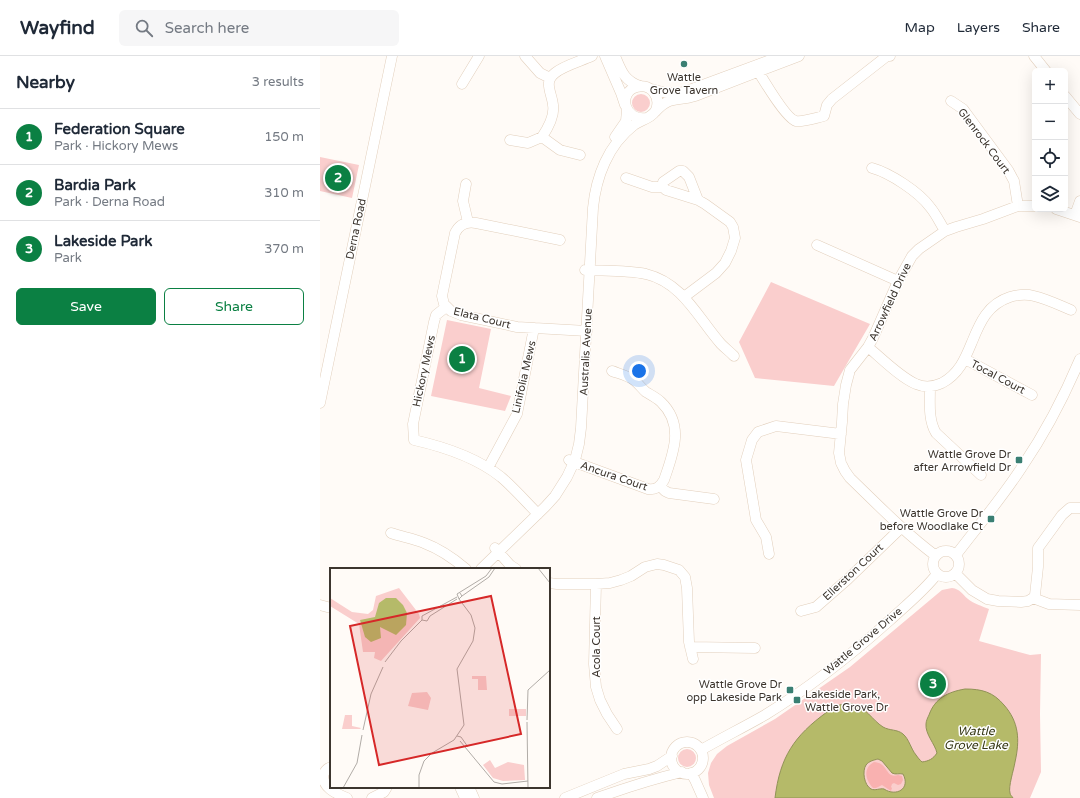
<!DOCTYPE html>
<html lang="en">
<head>
<meta charset="utf-8">
<style>
	body { margin:0; font-family:"Varela Round",sans-serif; background:#f6f6f7; color:#1f2937 }
	.controls { position:absolute; right:12px; top:12px; display:grid; overflow:hidden; border-radius:6px; box-shadow:0 4px 16px #0002 }
	.controls button { width:36px; height:36px; display:grid; place-items:center; padding:0; border:0; border-bottom:1px solid #e0e1e3; background:#fff; color:#1f2937; font:20px sans-serif }
	.you { position:absolute; left:319px; top:315px; width:14px; height:14px; margin:-10px; border:3px solid #fff; border-radius:50%; background:#1a73e8; box-shadow:0 0 0 6px #1a73e833 }
	.badge { display:grid; place-items:center; width:26px; height:26px; border-radius:50%; background:#0b8043; color:#fff; font-size:13px; font-weight:700 }
	.pin { position:absolute; translate:-50% -50%; border:2px solid #fff; box-shadow:0 1px 4px #0006 }
	.list { margin:0; padding:0; list-style:none }
	h2 { display:flex; justify-content:space-between; align-items:center; height:52px; margin:0; padding:0 16px; font-size:17px }
	h2 small { font-size:13px; font-weight:400; color:#747a83 }
	.list li { display:grid; grid-template-columns:26px 1fr auto; gap:12px; align-items:center; box-sizing:border-box; height:56px; padding:0 16px; border-top:1px solid #e0e1e3 }
	.list b { display:block; font-size:15px; white-space:nowrap }
	.list p { margin:0; font-size:13px; white-space:nowrap; color:#747a83 }
	.list em { font-size:13px; font-style:normal; color:#747a83 }
	.actions { display:flex; gap:8px; padding:12px 16px }
	.actions a { flex:1; padding:9px 0; border:1px solid #0b8043; border-radius:6px; text-align:center; font-size:14px; color:#0b8043 }
	.actions .main { background:#0b8043; color:#fff }
	.icon { flex:none; width:22px; height:22px; fill:none; stroke:currentColor; stroke-width:2; stroke-linecap:round; stroke-linejoin:round }
	.map { position:relative; flex:none; width:760px; height:742px; overflow:hidden }
	header { display:flex; align-items:center; gap:24px; box-sizing:border-box; height:56px; padding:0 20px; background:#fff; border-bottom:1px solid #e0e1e3 }
	header strong { font-size:19px }
	nav { display:flex; gap:22px; margin-inline-start:auto; font-size:14px }
	.search { width:280px; height:36px; background:#f6f6f7; display:flex; align-items:center; gap:10px; box-sizing:border-box; padding:0 14px; border-radius:6px; color:#747a83; font-size:15px }
	main { display:flex }
	aside { flex:1; background:#fff }
	.map>svg:first-child { display:block }
</style>
</head>
<body>
<header>
<strong>Wayfind</strong>
<div class="search"><svg class="icon" aria-label="search" viewBox="0 0 24 24"><circle cx="10" cy="10" r="6"/><path d="M15 15l6 6"/></svg>Search here</div>
<nav><a>Map</a><a>Layers</a><a>Share</a></nav>
</header>
<main>
<aside>
<h2>Nearby<small>3 results</small></h2>
<ul class="list">
<li><span class="badge">1</span><div><b>Federation Square</b><p>Park · Hickory Mews</p></div><em>150 m</em></li>
<li><span class="badge">2</span><div><b>Bardia Park</b><p>Park · Derna Road</p></div><em>310 m</em></li>
<li><span class="badge">3</span><div><b>Lakeside Park</b><p>Park</p></div><em>370 m</em></li>
</ul>
<div class="actions"><a class="main">Save</a><a>Share</a></div>
</aside>
<div class="map">
<svg width="760" height="742" viewBox="0 0 760 742">
	<rect width="100%" height="100%" fill="#fffbf7"/>
	<!-- green -->
	<path fill="#facecd" d="M312 47a9 9 0 1 1 18 0a9 9 0 1 1-18 0Z
		M0 101 39 109 32 142 0 135Z
		M451 226 550 268 514 330 435 322 419 286Z
		M127 264 171 273 159 332 191 340 185 355 111 340Z
		M632 532C640 533 642 538 648 543 654 548 662 550 669 553L659 585 710 599 721 598 720 658 721 716 710 742H394L389 729 388 717 391 707 397 698 407 690 455 663 530 611 622 534Z
		M358 702a9 9 0 1 1 18 0a9 9 0 1 1-18 0Z"/>
	<!-- forest -->
	<path fill="#f9b1b0" d="M554 706C569 707 565 723 578 719L582 720 583 724 581 728 578 729 574 727 572 728 571 731 572 732 571 735 562 729 556 732H553C545 723 543 712 554 706Z"/>
	<!-- water -->
	<path fill="#b5ba69" stroke="#919257" fill-rule="evenodd" d="M645 633C662 633 673 636 684 649 699 666 700 684 695 706 694 713 688 731 690 737 690 739 692 740 693 742H455C460 701 474 680 507 656 514 651 523 646 532 648 546 651 552 664 563 671 570 675 577 673 583 678 589 683 591 693 596 699 598 702 600 704 602 706 609 705 613 703 617 697 615 688 605 678 606 668 606 665 608 661 609 659 615 642 628 636 645 633ZM558 703 562 705 572 717C576 719 579 717 583 718 591 733 576 741 564 733 560 732 555 735 551 733 544 729 542 715 546 709 549 705 554 704 558 703Z"/>
	<g fill="none" stroke-linecap="round" stroke-linejoin="round">
		<!-- minor casing -->
		<g stroke="#e2cfbc" stroke-width="11">
			<path id="minor" d="M205 0 220 17 230 22
				M285 0 301 37 305 49
				M295 0C301 14 304 25 320 30
				M714 0 726 15
				M435 10C441 20 466 63 476 65 484 66 495 62 504 60L507 49 512 43 567 0H570
				M142 28 159 0
				M331 33C342 37 353 38 364 36L461 0
				M745 40 760 58
				M631 45 643 53 688 114 694 125 698 150
				M335 56C350 39 356 46 375 40L479 0
				M222 81C228 72 235 60 233 49 232 37 223 26 235 17 243 10 261 5 272 0
				M295 81 306 65 307 54
				M190 84 208 87 222 81 240 94 260 99
				M552 112C570 117 599 136 610 151 616 158 620 167 625 175
				M306 122 332 131H343
				M146 128 143 145 148 166
				M736 153 760 161
				M755 159 760 145
				M240 184 156 167C146 165 139 169 135 177L122 240 124 248 131 255 141 259 197 271 267 275
				M497 189 578 225
				M265 214C285 215 306 214 326 218 363 227 378 262 401 288 405 292 410 296 414 300
				M364 241 396 217 405 207 411 195 415 182 413 171 410 166 385 148 378 144 346 134 343 131V126L359 115H363L369 121 378 144
				M126 251 116 259 114 266 93 368 94 384C125 391 156 401 181 421 194 432 206 446 218 458
				M548 291C561 302 581 322 596 328 605 332 613 331 622 327 639 318 645 303 652 286 660 266 668 248 690 241 697 239 706 238 714 240 727 243 739 249 751 254
				M645 303 712 339
				M610 331C610 346 608 364 616 377L661 419
				M0 347 72 0
				M249 404 328 433C336 434 340 431 344 424 353 398 365 369 341 346 337 342 331 339 326 336 322 333 319 328 315 325 309 320 300 318 292 315
				M168 412 197 358 214 272
				M340 430 345 435 349 437 394 443
				M71 477C82 481 93 482 104 487 120 493 133 502 146 513
				M175 492 190 509 196 513
				M613 508a13 13 0 1 1 26 0a13 13 0 1 1-26 0Z
				M449 498 446 481 436 464 426 404 432 384 438 376 456 370 521 378
				M636 499C658 470 682 442 702 411 725 377 744 341 760 303
				M616 500C585 477 558 449 530 422L525 415 521 407 519 397 522 366 523 348 526 329 530 314 548 291 553 282 578 225 592 200 599 193 625 175 636 171 663 163 698 150H715
				M161 513 225 451 235 440 247 421 255 404 259 388 261 372 273 152C276 121 288 89 314 69 321 64 332 62 336 54 341 41 331 27 317 31 297 36 304 66 327 62
				M636 518 652 534 667 543 678 545 701 546 708 545 713 542 715 539 718 511V492L721 488 742 459 750 452H760
				M229 527 237 528H276L290 527 301 524 311 520 325 511 337 508 344 509 359 514 365 521 367 532 369 586 373 603
				M276 528 274 608 276 631 280 644 287 658 297 673
				M713 542 729 548 760 549
				M0 549 11 552
				M481 555 496 551 528 523 582 471
				M370 591 435 592
				M351 702a16 16 0 1 1 32 0a16 16 0 1 1-32 0Z
				M381 694C402 682 424 671 445 659 489 632 531 599 569 565 585 550 603 536 617 518
				M11 711C7 712 6 714 4 717 0 731 17 738 27 742
				M371 717 375 724 383 742
				M140 731 145 742
				M149 731 154 742
				M52 742 64 736 67 731
				M245 742 304 718 329 713 337 710 352 700
				M277 742C305 732 333 723 362 716"/>
		</g>
		<!-- minor -->
		<use href="#minor" stroke="#fff" stroke-width="10"/>
	</g>
	<!-- markers -->
	<g fill="#3a7f73" stroke="#fff" stroke-width="1.5">
		<circle cx="364" cy="8" r="4"/>
		<rect x="695" y="400" width="8" height="8" rx="2"/>
		<rect x="667" y="459" width="8" height="8" rx="2"/>
		<rect x="466" y="630" width="8" height="8" rx="2"/>
		<rect x="473" y="640" width="8" height="8" rx="2"/>
	</g>
	<g text-anchor="middle" dominant-baseline="central" stroke-width="3" stroke-linejoin="round" paint-order="stroke">
		<!-- poi labels -->
		<g font-size="11" fill="#3c352e" stroke="#fff" text-anchor="end">
			<text x="364" y="21" text-anchor="middle">Wattle<tspan x="364" dy="13">Grove Tavern</tspan></text>
			<text x="691" y="398">Wattle Grove Dr<tspan x="691" dy="13">after Arrowfield Dr</tspan></text>
			<text x="663" y="457">Wattle Grove Dr<tspan x="663" dy="13">before Woodlake Ct</tspan></text>
			<text x="462" y="628">Wattle Grove Dr<tspan x="462" dy="13">opp Lakeside Park</tspan></text>
			<text x="485" y="638" text-anchor="start">Lakeside Park,<tspan x="485" dy="13">Wattle Grove Dr</tspan></text>
		</g>
		<!-- street labels -->
		<g font-size="11" fill="#3c352e" stroke="#fff">
			<text transform="translate(664 85) rotate(53)">Glenrock Court</text>
			<text transform="translate(36 173) rotate(-78)">Derna Road</text>
			<text transform="translate(570 246) rotate(-65)">Arrowfield Drive</text>
			<text transform="translate(162 262) rotate(14)">Elata Court</text>
			<text transform="translate(266 296) rotate(-87)">Australis Avenue</text>
			<text transform="translate(104 315) rotate(-78)">Hickory Mews</text>
			<text transform="translate(204 321) rotate(-77)">Linifolia Mews</text>
			<text transform="translate(678 321) rotate(28)">Tocal Court</text>
			<text transform="translate(294 420) rotate(19)">Ancura Court</text>
			<text transform="translate(533 516) rotate(-43)">Ellerston Court</text>
			<text transform="translate(543 585) rotate(-40)">Wattle Grove Drive</text>
			<text transform="translate(276 591) rotate(-90)">Acola Court</text>
		</g>
		<!-- water labels -->
		<g font-size="12" font-style="italic" fill="#373916" stroke="#fff">
			<text x="656" y="675">Wattle<tspan x="656" dy="14">Grove Lake</tspan></text>
		</g>
	</g>
	<!-- overview -->
	<g transform="translate(10 512)">
		<rect width="220" height="220" fill="#fffbf7"/>
		<path d="M69 20 89 46 90 50 51 93 44 90 45 84H33L29 56 0 38V30L22 44 38 46 43 42 46 28ZM142 108H156L157 122H148V111H142ZM97 124 101 130 98 142 78 138 82 125ZM179 141H196V148H179ZM15 147H22V158L31 160 30 161H12ZM160 192 165 200 178 194 194 197 195 212 173 213 163 210 153 197Z" fill="#facecd"/>
		<path d="M56 30H66L73 37 77 45 76 57 66 67 50 59 51 70 41 74 35 69 30 52 45 49 49 35Z" fill="#b5ba69"/>
		<path fill="none" stroke="#b1aca7" stroke-width="1" d="M208 0 220 15M130 25 132 28 129 31 127 26 156 8 162 0M132 28 159 9 165 0M92 52V48L127 29M92 52 97 53 100 48 127 31M55 94 71 73 92 52M197 152 198 122 220 102M197 154 198 220M33 162 41 126 53 99M127 168 131 169 138 179M130 173 164 214 172 216 198 213M13 220 27 195 32 167M89 220V207L94 193 102 185 124 172 134 157 127 101 143 73 145 60 141 47 129 31"/>
		<path fill="#d62828" fill-opacity="0.15" stroke="#d62828" stroke-width="2" d="M161 28 191 166 49 197 20 58Z"/>
		<rect width="220" height="220" fill="none" stroke="#3c352e" stroke-width="2"/>
	</g>
</svg>
<div class="controls">
<button>+</button>
<button>−</button>
<button><svg class="icon" aria-label="locate" viewBox="0 0 24 24"><circle cx="12" cy="12" r="6"/><path d="M12 2v4M12 18v4M2 12h4M18 12h4"/></svg></button>
<button><svg class="icon" aria-label="layers" viewBox="0 0 24 24"><path d="M12 4l9 5-9 5-9-5zM3 14l9 5 9-5"/></svg></button>
</div>
<div class="you"></div>
<div class="pin badge" style="left:142px;top:303px">1</div>
<div class="pin badge" style="left:18px;top:122px">2</div>
<div class="pin badge" style="left:613px;top:628px">3</div>
</div>
</main>
</body>
</html>
